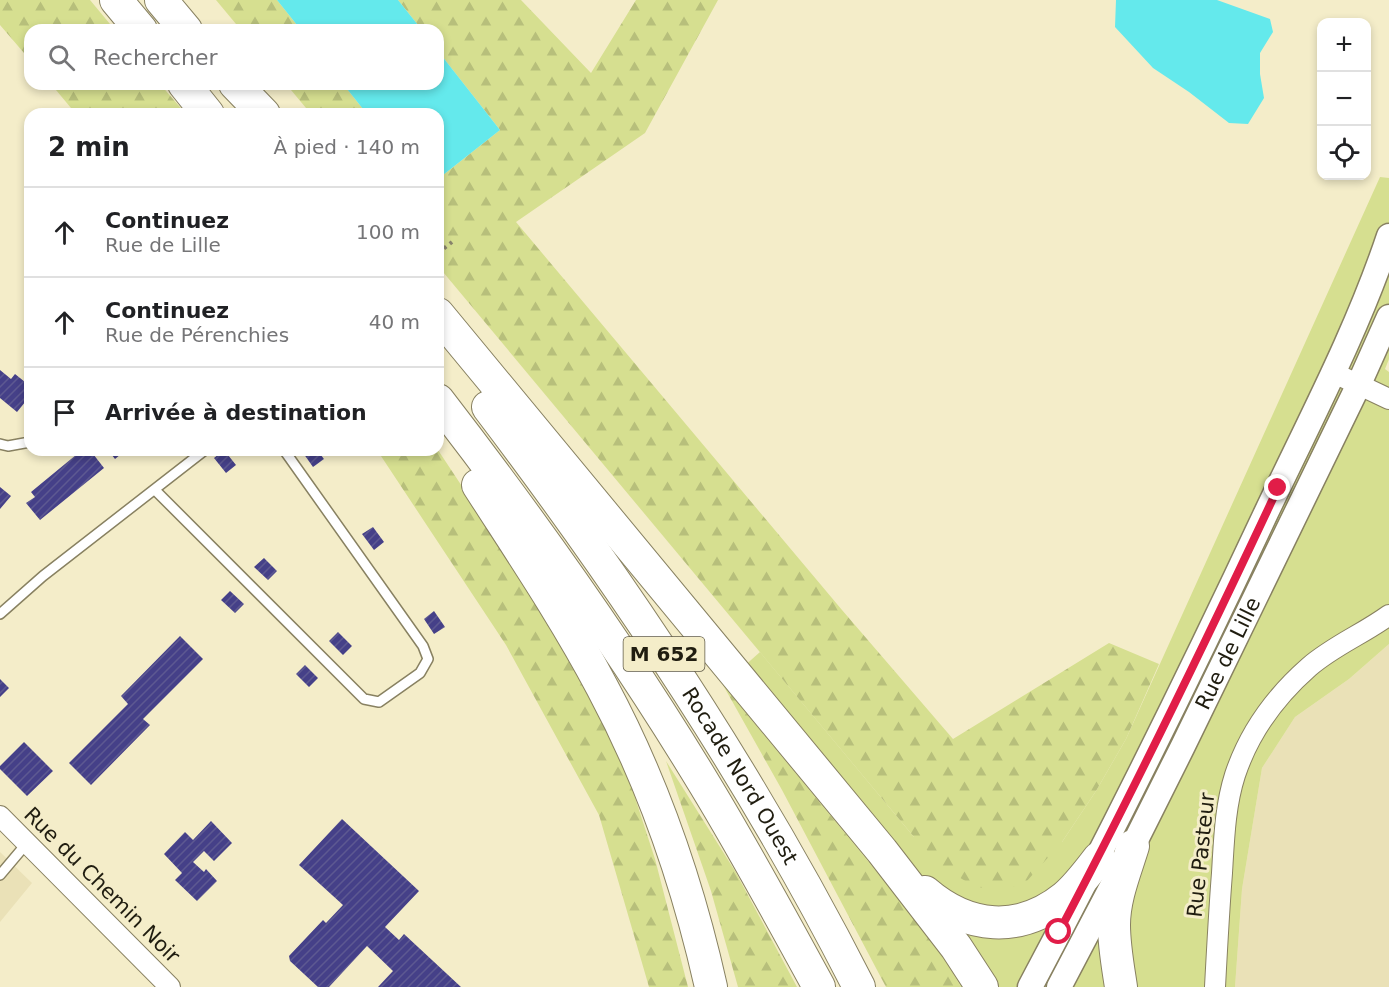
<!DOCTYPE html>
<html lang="fr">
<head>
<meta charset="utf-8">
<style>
	body { margin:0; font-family:"DejaVu Sans",sans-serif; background:#f6f6f6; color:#202124 }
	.controls { position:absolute; right:18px; top:18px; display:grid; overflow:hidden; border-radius:12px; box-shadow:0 3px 9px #0003 }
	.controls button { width:54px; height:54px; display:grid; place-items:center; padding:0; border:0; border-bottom:2px solid #e0e0e0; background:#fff; color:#202124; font:30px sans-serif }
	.stop { position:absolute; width:18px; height:18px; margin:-14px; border:4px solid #e11d48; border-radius:50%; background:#fff }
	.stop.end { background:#e11d48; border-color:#fff; box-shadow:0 2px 6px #0008 }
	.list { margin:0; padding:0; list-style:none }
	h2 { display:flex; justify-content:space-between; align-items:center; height:78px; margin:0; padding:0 24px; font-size:26px }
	h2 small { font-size:20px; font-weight:400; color:#757577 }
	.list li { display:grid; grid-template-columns:39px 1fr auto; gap:18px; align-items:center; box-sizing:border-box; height:90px; padding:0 24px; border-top:2px solid #e0e0e0 }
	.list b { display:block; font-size:22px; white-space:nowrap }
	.list p { margin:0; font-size:20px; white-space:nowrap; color:#757577 }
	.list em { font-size:20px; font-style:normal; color:#757577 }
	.icon { flex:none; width:33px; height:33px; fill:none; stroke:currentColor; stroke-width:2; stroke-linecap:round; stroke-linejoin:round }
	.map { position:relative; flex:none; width:1389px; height:987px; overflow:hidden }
	.search { position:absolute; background:#fff; box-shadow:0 3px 9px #0003; left:24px; top:24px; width:420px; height:66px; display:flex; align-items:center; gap:15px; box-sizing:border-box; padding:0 21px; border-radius:18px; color:#757577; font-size:22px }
	.panel { position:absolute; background:#fff; box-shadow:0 3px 9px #0003; left:24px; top:108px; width:420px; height:348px; border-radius:18px }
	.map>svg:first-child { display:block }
</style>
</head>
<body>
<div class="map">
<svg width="1389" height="987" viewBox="0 0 1389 987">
	<defs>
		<pattern id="forest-firs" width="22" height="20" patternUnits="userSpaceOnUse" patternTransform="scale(1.5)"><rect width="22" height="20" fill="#d6df90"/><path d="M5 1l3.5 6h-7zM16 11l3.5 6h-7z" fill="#b7bf7b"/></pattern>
		<pattern id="building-hatch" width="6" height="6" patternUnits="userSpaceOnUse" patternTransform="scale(1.5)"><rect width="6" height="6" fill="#454088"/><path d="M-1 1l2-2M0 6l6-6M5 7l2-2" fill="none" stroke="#5d5991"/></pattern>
	</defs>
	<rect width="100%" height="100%" fill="#f4edc9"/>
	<!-- built -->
	<path fill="#eae1b7" d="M1389 644V987H1235L1242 889 1262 768 1295 717 1349 679Z
		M0 852 32 883 0 922Z"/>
	<!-- green -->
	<path fill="#d6df90" d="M1380 177 1389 178V359L1385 369 1389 372V644L1349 679 1295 717 1262 768 1242 889 1235 987H961L937 945 723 685 760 652 914 837 1062 842 1096 791 1126 739Z"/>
	<!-- forest -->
	<path fill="url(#forest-firs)" d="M0 0H90L115 30H30V60L0 25Z
		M216 0H277L301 30H241Z
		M398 0H521L591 73 636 0H718L645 133 516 222 842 610 953 739 1109 643 1159 664 1126 739 1096 791 1062 842 1026 882 1000 892 974 886 945 869 914 837 438 266V179L500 130 438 51V30H422Z
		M51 84H160L186 114H76Z
		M286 84H343L367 114H311Z
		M377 450H438L559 633 613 730 655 859 688 987H649L599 815 506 645Z
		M723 685 937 945 961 987H886L782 790Z
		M666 761 735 871 797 987H738L711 891Z"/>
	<!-- water -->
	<path fill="#64e9ec" d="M277 0H398L422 30H301Z
		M1116 0H1217L1270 19 1273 32 1260 53V74L1264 98 1248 124 1229 123 1189 92 1153 68 1115 27Z
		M438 51 500 130 438 179V114H367L343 84H438Z"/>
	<!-- building -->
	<path fill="url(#building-hatch)" d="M0 370 11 379 15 374 30 386V396L17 412 0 398Z
		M82 450H90L104 468 40 520 26 503 35 497 31 492Z
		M108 450H126L115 459Z
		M224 450 236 465 226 473 214 458Z
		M301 450H317L324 459 313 467Z
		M0 487 11 496 0 509Z
		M373 527 384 542 374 550 362 534Z
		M264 558 277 571 268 580 254 567Z
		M230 591 244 604 235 613 221 600Z
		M434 611 445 627 434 634 424 619Z
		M338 632 352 646 343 655 329 641Z
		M180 636 203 659 143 719 150 725 91 785 69 763 128 704 121 696Z
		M305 665 318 678 309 687 296 674Z
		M0 679 9 688 0 697Z
		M24 742 53 771 27 796 0 769V766Z
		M342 819 419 891 385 927 399 940 404 934 461 987H378L393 971 367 946 329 987H318L290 961 289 956 323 920 326 923 343 905 299 865Z
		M211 821 232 843 214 861 204 851 193 862 204 872 206 869 217 881 197 901 175 880 182 873 164 854 185 832 193 840Z"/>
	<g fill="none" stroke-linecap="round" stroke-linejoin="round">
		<!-- service casing -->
		<g stroke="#888161" stroke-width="12">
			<path id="service" d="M0 444 8 446 30 442
				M155 490 364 699 379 702 420 673 428 659 423 646 284 450
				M0 614 43 576 205 450
				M0 875 27 843"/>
		</g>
		<!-- minor casing -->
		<g stroke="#888161" stroke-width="22">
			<path id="minor" d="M1332 372 1389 399
				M0 816 170 987
				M1215 987C1217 949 1219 911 1222 873 1224 840 1225 806 1235 775 1249 733 1276 696 1309 667 1333 646 1363 634 1389 615"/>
		</g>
		<!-- tertiary casing -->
		<g stroke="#888161" stroke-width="27">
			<g id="tertiary">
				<path d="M1030 987C1113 831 1191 673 1266 513 1309 422 1357 332 1389 236"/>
				<path id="s1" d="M1059 987 1133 846 1183 746 1359 384 1389 317"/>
			</g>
		</g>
		<!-- trunk casing -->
		<g stroke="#888161" stroke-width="34">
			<g id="trunk">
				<path d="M116 0 141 30"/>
				<path d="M161 0 186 30"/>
				<path d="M184 84 208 114"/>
				<path d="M235 84 264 114"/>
				<path d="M438 314 882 851 956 947 982 987"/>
				<path d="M438 400C533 523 624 651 705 785 745 851 782 919 819 987"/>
				<path id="s2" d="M488 407C627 590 755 782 859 987"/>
				<path d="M478 485C521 552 565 617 602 687 652 780 688 884 711 987"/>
				<path d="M925 892C968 929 1019 934 1065 897 1078 886 1088 872 1099 858"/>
				<path d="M1121 987C1118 967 1114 946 1114 925 1114 898 1125 872 1133 846"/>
			</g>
		</g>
		<!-- path -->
		<path stroke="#89846c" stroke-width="4" stroke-dasharray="3 4.5" stroke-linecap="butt" d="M438 253 452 242"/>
		<!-- service -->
		<use href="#service" stroke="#fff" stroke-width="9"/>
		<!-- minor -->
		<use href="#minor" stroke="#fff" stroke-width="20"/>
		<!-- tertiary -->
		<use href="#tertiary" stroke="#fff" stroke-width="24"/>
		<!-- trunk -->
		<use href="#trunk" stroke="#fff" stroke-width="32"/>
	</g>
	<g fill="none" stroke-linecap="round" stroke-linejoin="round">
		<!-- route -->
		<path stroke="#e11d48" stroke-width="8" d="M1059 932C1136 786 1208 637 1278 488"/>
	</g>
	<g text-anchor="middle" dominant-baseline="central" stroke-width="6" stroke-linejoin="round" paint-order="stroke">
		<!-- shield labels -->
		<rect fill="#f4edc9" stroke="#605b48" stroke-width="1.5" x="623.5" y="637" width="81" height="34" rx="4.5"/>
		<g font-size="20" font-weight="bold" fill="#201d10">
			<text x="664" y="654">M 652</text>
		</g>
		<!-- street labels -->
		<g font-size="21" fill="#201d10" stroke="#f4edc9">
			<text stroke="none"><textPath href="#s1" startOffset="374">Rue de Lille</textPath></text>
			<text stroke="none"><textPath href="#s2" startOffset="447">Rocade Nord Ouest</textPath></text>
			<text transform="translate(1201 855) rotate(-84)">Rue Pasteur</text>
			<text transform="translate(102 885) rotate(45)">Rue du Chemin Noir</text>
		</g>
	</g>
</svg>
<div class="controls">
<button>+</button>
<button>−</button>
<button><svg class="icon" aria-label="locate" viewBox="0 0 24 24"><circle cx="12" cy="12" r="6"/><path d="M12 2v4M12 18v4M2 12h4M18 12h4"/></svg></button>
</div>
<div class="stop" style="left:1059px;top:932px"></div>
<div class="stop end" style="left:1278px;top:488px"></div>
<div class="search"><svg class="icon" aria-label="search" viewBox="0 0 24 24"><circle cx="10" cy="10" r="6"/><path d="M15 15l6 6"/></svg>Rechercher</div>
<section class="panel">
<h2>2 min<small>À pied · 140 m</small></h2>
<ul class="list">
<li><svg class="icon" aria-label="ahead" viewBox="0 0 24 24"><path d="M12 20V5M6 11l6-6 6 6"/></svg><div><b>Continuez</b><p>Rue de Lille</p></div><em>100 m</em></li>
<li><svg class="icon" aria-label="ahead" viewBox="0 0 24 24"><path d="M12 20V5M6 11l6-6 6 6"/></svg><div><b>Continuez</b><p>Rue de Pérenchies</p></div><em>40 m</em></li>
<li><svg class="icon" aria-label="arrive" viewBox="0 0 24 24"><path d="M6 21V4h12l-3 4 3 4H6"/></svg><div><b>Arrivée à destination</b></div></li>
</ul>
</section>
</div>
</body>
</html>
